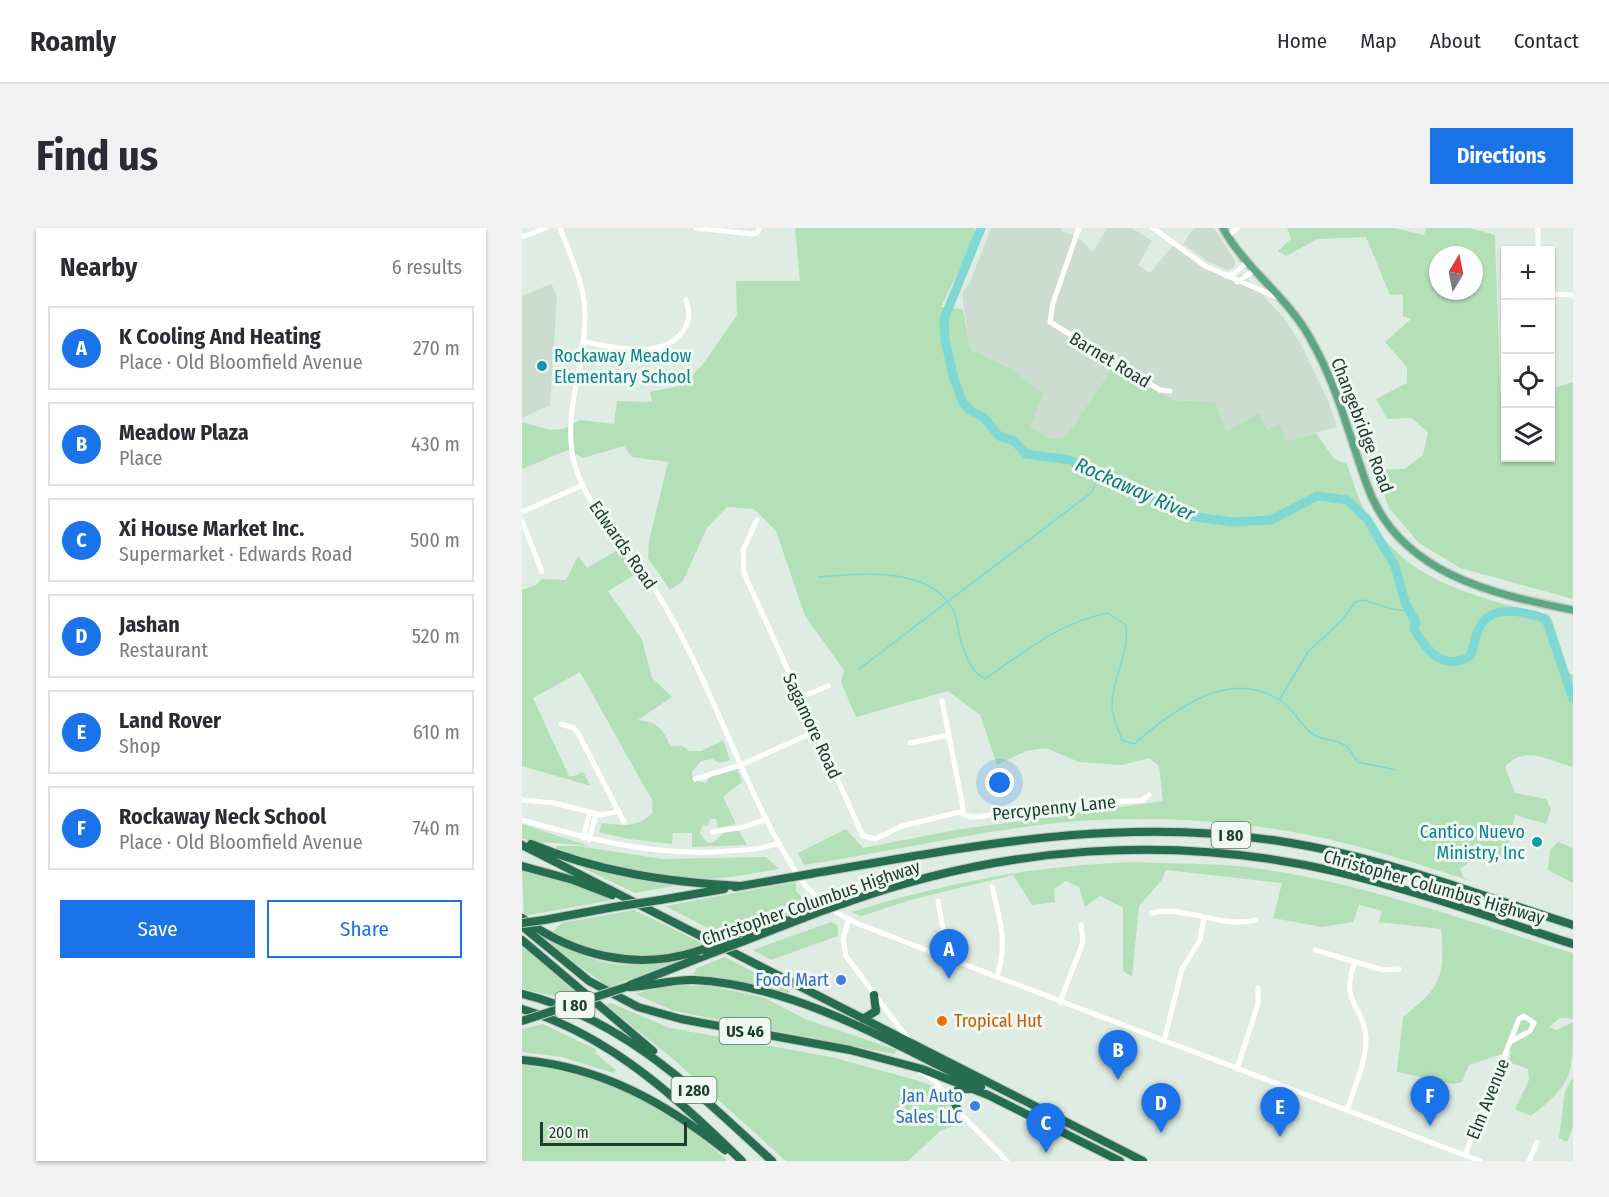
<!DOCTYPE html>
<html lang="en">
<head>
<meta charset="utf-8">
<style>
	body { margin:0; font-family:"Fira Sans Condensed",sans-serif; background:#f2f2f3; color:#2b2b33 }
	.controls { position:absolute; right:18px; top:18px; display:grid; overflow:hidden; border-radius:0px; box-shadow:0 2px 4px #0004 }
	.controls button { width:54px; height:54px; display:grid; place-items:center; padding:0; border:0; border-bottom:2px solid #e1e1e2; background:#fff; color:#2b2b33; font:30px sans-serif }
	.compass { position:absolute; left:907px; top:18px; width:54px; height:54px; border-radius:50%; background:#fff; box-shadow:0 2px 4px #0004; rotate:10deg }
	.scale { position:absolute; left:18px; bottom:15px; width:147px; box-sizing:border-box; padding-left:6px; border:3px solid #1d3d2e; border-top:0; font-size:16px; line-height:21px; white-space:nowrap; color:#1d3d2e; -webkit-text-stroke:4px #eff8f1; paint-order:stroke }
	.you { position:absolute; left:478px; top:555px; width:21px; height:21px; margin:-15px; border:4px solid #fff; border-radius:50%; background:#1a73e8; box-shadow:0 0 0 9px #1a73e833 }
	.badge { display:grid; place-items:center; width:39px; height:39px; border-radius:50%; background:#1a73e8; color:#fff; font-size:20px; font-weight:700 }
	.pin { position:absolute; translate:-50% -50px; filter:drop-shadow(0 2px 3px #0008) }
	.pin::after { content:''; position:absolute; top:32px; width:21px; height:18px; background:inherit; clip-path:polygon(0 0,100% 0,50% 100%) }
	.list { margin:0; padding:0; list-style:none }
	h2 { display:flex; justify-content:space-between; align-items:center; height:78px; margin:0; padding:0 24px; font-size:26px }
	h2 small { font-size:20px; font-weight:400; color:#7c7c81 }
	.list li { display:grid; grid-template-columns:39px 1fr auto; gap:18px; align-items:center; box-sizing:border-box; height:84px; margin:0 12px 12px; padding:0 12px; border:2px solid #e1e1e2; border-radius:0px }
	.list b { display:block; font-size:22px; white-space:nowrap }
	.list p { margin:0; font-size:20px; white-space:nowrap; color:#7c7c81 }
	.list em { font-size:20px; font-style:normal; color:#7c7c81 }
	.actions { display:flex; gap:12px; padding:18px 24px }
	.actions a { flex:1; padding:14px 0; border:2px solid #1a73e8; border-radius:0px; text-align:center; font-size:21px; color:#1a73e8 }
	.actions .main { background:#1a73e8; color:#fff }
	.icon { flex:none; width:33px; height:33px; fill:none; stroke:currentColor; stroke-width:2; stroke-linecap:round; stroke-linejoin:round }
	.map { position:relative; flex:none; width:1051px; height:933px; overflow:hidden; border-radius:0px }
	header { display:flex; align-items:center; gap:36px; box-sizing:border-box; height:84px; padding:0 30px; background:#fff; border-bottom:2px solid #e1e1e2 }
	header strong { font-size:28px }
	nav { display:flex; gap:33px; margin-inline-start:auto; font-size:21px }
	.intro { display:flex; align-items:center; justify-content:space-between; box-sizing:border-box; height:144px; padding:0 36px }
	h1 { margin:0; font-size:42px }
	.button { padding:15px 27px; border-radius:0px; background:#1a73e8; color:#fff; font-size:21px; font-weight:700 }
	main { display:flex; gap:36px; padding:0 36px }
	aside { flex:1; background:#fff; border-radius:0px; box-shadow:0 2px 4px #0004 }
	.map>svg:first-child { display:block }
</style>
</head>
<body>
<header>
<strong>Roamly</strong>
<nav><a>Home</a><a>Map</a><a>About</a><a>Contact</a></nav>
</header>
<div class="intro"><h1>Find us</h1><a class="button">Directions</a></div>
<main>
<aside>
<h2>Nearby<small>6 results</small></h2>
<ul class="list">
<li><span class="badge">A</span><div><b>K Cooling And Heating</b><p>Place · Old Bloomfield Avenue</p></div><em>270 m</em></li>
<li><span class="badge">B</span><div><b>Meadow Plaza</b><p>Place</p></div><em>430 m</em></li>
<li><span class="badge">C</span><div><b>Xi House Market Inc.</b><p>Supermarket · Edwards Road</p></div><em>500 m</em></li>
<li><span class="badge">D</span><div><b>Jashan</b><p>Restaurant</p></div><em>520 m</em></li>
<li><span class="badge">E</span><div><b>Land Rover</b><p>Shop</p></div><em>610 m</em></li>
<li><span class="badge">F</span><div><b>Rockaway Neck School</b><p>Place · Old Bloomfield Avenue</p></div><em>740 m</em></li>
</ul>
<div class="actions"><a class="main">Save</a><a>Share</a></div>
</aside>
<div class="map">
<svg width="1051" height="933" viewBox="0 0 1051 933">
	<rect width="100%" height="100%" fill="#deece3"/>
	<!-- built -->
	<path fill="#ccdcd1" d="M469 0H539V3L554 8 571 24 585 0H610L630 13 616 37 628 45 652 16 661 23 711 50 721 46 761 89 778 115 806 172 815 199 763 213 745 202 705 203 693 174 651 172 636 166 544 209 527 210 508 198 484 138 448 121 440 66 448 54Z
		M672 0H692L713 32 712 39 705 42 685 33 661 16Z
		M29 56 35 67 28 177 0 190V68Z"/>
	<!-- green -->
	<path fill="#b4e0b7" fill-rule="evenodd" d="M273 0H453L447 21 419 79 441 81 448 121 484 138 522 165 508 198 527 210 544 209 590 141 651 172 693 174 705 203 737 185 745 202 758 196 763 213 794 205 812 231 825 236C831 254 837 275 848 292 889 357 958 369 1027 388L1023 389 1030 392 1047 445 1051 447V539C1028 533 1002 516 983 539L993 565 1024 571 1029 581 1024 596 993 587 983 629 948 624 945 636 938 641 942 650 955 655C906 639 857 623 806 611 719 591 614 586 525 596 444 606 363 624 282 637L276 625 324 601 341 620 433 602 641 573 637 538 627 530 600 537 557 534 524 520 504 523 475 537 458 487 426 463 334 489 319 454 322 442 283 388 254 303 232 281 205 279 185 300 161 353 148 362 126 330 127 313 146 234 110 229 102 218 61 230 46 222 0 241V194L28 202 41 201 58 192 92 196 95 173 130 174 128 164 157 158 179 139 215 87 214 53H278Z
		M765 0H872L902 7 904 0H948L973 7 978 163 984 164V230H1028L1029 161 1051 154V371L938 340 897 315 867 280 852 242 882 241 901 227 906 204 889 190 865 191 854 171 885 155V139L863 114 889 91 881 88V66L868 67 844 9 796 11 764 28 756 23 769 11ZM916 27H952V63H916Z
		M99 320 117 344 86 363 120 412 130 450 150 469 116 492C136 494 141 501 149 519 155 516 163 518 167 523H179L201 512 208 532 197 535 191 531 179 533 170 544 171 552 184 555 192 543 215 540 220 554 201 569 214 596 196 600 194 591H188L186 598 181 597 178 605 186 615 192 614 203 603H217L225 617 170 619V605H151L150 616 107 611 77 604 80 595C100 597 116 601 131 584L130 572 58 444 11 470 47 548H53L61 544 69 558 0 538V362L14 357 20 351 44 352 56 328 65 340Z
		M0 596 67 618 21 614 28 621 0 610Z
		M1036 614 1051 620V655L1026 642 1028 622Z
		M35 618H56L140 631 244 629 257 641C233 645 208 650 184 651 134 653 79 637 32 621Z
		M615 634C652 636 689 635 725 639 836 653 944 693 1051 725V791L1038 790 1027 799 1035 802 1051 794C1051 847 1051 856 1009 888L993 881 1007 852 1006 841 987 834 989 823 947 837 940 854 931 856 875 844 881 789C919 759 923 750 919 701L857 694 860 683 837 677 831 694 800 699 751 690 760 655 644 642 639 653 617 678 610 749 601 743V680L578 668 563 679 557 659 544 653 532 661 533 674 510 677 491 647 392 671 339 688 330 684C426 654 515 637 615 634Z
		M59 639 152 658 113 665Z
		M0 642 65 661 90 672 2 688Z
		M274 654V663L288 678 204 709 143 678Z
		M112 682 184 717C126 734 84 731 30 704L40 695Z
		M309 694 315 697 316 708 249 732 231 722Z
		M23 709C49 721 79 740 110 736 125 734 147 731 164 730L88 759 36 724Z
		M0 716 60 768 46 771 0 761Z
		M203 729 268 763 264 767 226 756 171 746 175 740Z
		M147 757 187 758 241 769 283 791 375 822 372 826 152 783 113 766Z
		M89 775 148 800 309 829 394 852 427 864 422 870 442 894 418 903 386 933H264L150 830 84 777Z
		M21 796 73 821 74 826 94 842 92 845 40 829 0 824V801Z
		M0 837C21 840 43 843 64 848 115 862 167 896 205 933H0Z
		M1051 849V899L1045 914 1037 910 1043 863Z"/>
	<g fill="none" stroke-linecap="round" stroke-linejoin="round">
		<!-- stream -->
		<path stroke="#7fd8d4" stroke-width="1.5" d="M296 349C339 346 407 337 431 382 436 391 436 404 439 414 445 430 448 442 463 451 504 423 536 395 586 385L604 397C608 425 589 452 590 480 591 491 597 502 600 512L612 516C651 483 707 438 759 473 771 481 777 494 787 503 796 513 815 510 825 519 829 523 832 529 836 534L874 542
			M337 441 570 264 576 249
			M758 471 786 424 820 392 833 374 842 372 870 381 887 383"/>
		<!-- river -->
		<path stroke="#7fd8d4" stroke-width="9" d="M459 0 422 91 423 112 432 151 441 175 449 183 461 189 477 208 492 213 504 226 548 232 576 249 614 260 667 288 711 294 749 292 795 268 825 272 845 291 873 338 883 374 894 394 892 401C905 423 922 444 948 428 952 420 952 413 955 405 965 374 1001 383 1024 391L1051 471"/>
		<!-- major casing -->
		<g stroke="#c0c9c4" stroke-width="10">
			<path id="major" d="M701 0C724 42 765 68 788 110 816 159 826 205 845 257 876 345 969 366 1051 382"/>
		</g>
		<!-- highway casing -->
		<g stroke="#c0c9c4" stroke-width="10">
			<path id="highway" d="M9 616C76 644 145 654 218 658
				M0 617 621 933
				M0 638 51 652 90 667
				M288 646C451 618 603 586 769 615 865 631 958 667 1051 697
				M213 659 265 650
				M138 672 202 661
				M320 676C480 618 650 605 816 644 896 663 973 691 1051 716
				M0 690C52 728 114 743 176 723
				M22 692 92 679
				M0 698 67 753 116 779 159 791 328 822 400 841 466 867 598 933
				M214 709 261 692 272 693
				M0 712 131 823
				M222 713 297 684
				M108 757 185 727
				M104 759C127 759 149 751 172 752 272 757 371 815 459 859
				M0 766C101 790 176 865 250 933
				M0 781C88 807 156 871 220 933
				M341 791 354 783 352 767
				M0 832C79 839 142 874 203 922
				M436 883 431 871 432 865 437 861H449"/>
		</g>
		<!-- minor -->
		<path stroke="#fff" stroke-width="5" d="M38 0C48 27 63 57 63 86 64 136 40 185 52 234 63 277 98 310 122 345 166 409 193 481 225 551 241 586 258 622 281 654 296 674 316 687 339 697L958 933
			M174 0 230 6 235 5 237 1
			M557 0 531 75 528 94 638 162 648 163
			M631 0 683 38 757 70
			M1016 0V22
			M706 8 715 0
			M0 9 24 0
			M704 48 713 45 724 35
			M715 54 731 43
			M1028 66 1051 67
			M61 114C92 118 139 134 161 103 168 92 168 84 164 72
			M0 284 61 257
			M235 292 221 322 222 345 341 608 353 611 380 598 438 584
			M0 293 20 344
			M277 470 306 458
			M420 473 440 574 441 583 438 584
			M39 496 52 500 56 505 102 594
			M388 515 427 507
			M173 551 219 537 292 504
			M0 572 32 575 80 587 97 583
			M438 584C450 593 464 587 478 585 525 576 573 576 620 572L627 567
			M0 592C69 612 135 629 207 623 224 622 241 621 257 615
			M190 604 222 599 244 591
			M61 610 68 584
			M67 612 74 586
			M470 659C478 691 486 716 475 748
			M416 673 421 701 418 727
			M630 685C664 677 700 701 734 692
			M327 691 321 711 324 728 386 811
			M793 722 861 742 877 741
			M538 774 561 714 559 697
			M642 813 660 741 678 712 682 689
			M715 841 736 776V760
			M399 844 413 853 439 886 485 933
			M825 882C832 860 845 832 844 809 841 776 817 775 833 734
			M943 927 997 791 1002 788 1012 795 1008 803 988 814
			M1007 933 1015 914"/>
		<!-- major -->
		<use href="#major" stroke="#5da785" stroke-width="7"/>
		<!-- highway -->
		<use href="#highway" stroke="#266d50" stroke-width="8"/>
		<!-- highway-bridge casing -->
		<g stroke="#c0c9c4" stroke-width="10" stroke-linecap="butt">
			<path id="highway-bridge" d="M265 650 288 646
				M92 679 138 672
				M297 684 320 676
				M0 695 22 692
				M176 723 214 709
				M185 727 222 713
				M0 793 104 759"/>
		</g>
		<!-- highway-bridge -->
		<use href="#highway-bridge" stroke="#266d50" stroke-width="8"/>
	</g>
	<!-- markers -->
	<g fill="#0f9aa8" stroke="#eff8f1" stroke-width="2">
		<circle cx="20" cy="138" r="6"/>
		<circle cx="1015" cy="614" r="6"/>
	</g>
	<g fill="#3f7fe0" stroke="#eff8f1" stroke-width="2">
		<circle cx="319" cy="752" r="6"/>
		<circle cx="453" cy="878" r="6"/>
	</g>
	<circle fill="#e8710a" stroke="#eff8f1" stroke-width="2" cx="420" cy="793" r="6"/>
	<g text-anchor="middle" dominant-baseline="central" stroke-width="6" stroke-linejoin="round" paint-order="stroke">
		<!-- shield labels -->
		<g fill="#eff8f1" stroke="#5c7568" stroke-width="1.5">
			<rect x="689.5" y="594" width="39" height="26" rx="4.5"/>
			<rect x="33.5" y="764" width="39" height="26" rx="4.5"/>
			<rect x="197.5" y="790" width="51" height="26" rx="4.5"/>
			<rect x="149.5" y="849" width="45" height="26" rx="4.5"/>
		</g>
		<g font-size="16" font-weight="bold" fill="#1d3d2e">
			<text x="709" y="607">I 80</text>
			<text x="53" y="777">I 80</text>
			<text x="223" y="803">US 46</text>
			<text x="172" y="862">I 280</text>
		</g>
		<!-- culture labels -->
		<g font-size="18" fill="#0d838f" stroke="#eff8f1" text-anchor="start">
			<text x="32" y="128">Rockaway Meadow<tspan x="32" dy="21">Elementary School</tspan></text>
			<text x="1003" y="604" text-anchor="end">Cantico Nuevo<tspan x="1003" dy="21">Ministry, Inc</tspan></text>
		</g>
		<!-- street labels -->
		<g font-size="18" fill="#1d3d2e" stroke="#eff8f1">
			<text transform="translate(588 132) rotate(31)">Barnet Road</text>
			<text transform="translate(840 197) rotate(69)">Changebridge Road</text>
			<text transform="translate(101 317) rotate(55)">Edwards Road</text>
			<text transform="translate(290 498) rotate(65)">Sagamore Road</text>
			<text transform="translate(532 580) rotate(-6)">Percypenny Lane</text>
			<text transform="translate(912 659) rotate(16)">Christopher Columbus Highway</text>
			<text transform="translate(289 675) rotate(-19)">Christopher Columbus Highway</text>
			<text transform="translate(966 871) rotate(-68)">Elm Avenue</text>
		</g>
		<!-- shop labels -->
		<g font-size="18" fill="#366cbe" stroke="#eff8f1" text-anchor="end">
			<text x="307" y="752">Food Mart</text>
			<text x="441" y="868">Jan Auto<tspan x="441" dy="21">Sales LLC</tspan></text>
		</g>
		<!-- food labels -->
		<g font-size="18" fill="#c56008" stroke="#eff8f1" text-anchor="start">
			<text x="432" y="793">Tropical Hut</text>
		</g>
		<!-- water labels -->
		<g font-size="20" font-style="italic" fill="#117a77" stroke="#eff8f1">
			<text transform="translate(613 261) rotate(24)">Rockaway River</text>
		</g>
	</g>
</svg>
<div class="controls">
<button>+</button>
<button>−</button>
<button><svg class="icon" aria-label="locate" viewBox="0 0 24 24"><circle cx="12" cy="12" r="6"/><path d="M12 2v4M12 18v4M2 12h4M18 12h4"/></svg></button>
<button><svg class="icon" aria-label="layers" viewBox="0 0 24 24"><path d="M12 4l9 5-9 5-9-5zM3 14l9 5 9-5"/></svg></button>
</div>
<svg class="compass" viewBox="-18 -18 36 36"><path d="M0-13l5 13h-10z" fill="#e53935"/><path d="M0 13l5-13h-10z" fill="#7c7c81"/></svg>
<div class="scale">200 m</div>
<div class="you"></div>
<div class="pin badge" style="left:427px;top:751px">A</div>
<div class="pin badge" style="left:596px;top:852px">B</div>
<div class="pin badge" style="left:524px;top:925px">C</div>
<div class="pin badge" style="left:639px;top:905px">D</div>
<div class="pin badge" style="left:758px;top:909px">E</div>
<div class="pin badge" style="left:908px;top:898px">F</div>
</div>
</main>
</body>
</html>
